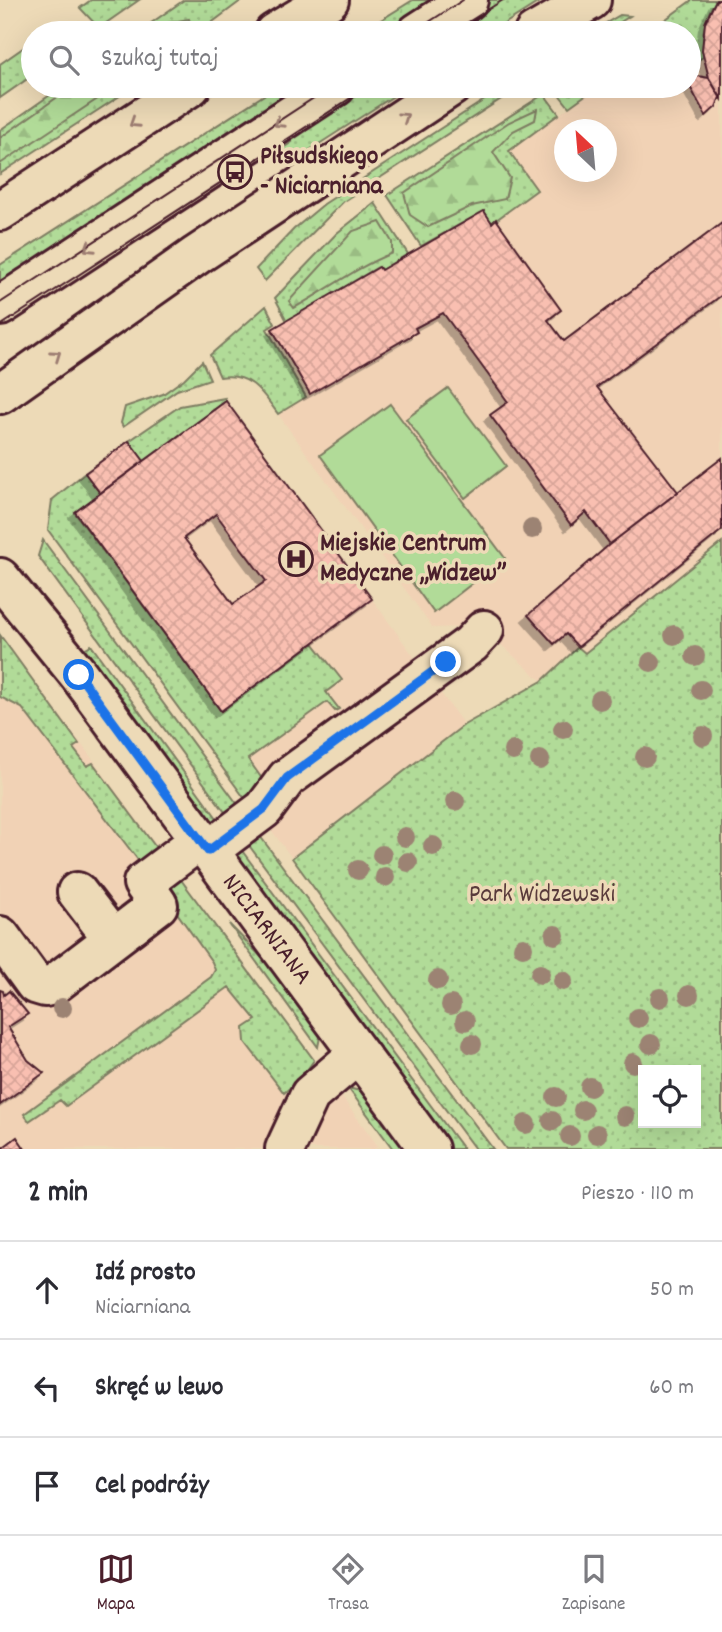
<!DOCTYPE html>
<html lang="pl">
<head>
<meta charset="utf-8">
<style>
	body { margin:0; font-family:Dekko,sans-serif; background:#f7f7f7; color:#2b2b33 }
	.controls { position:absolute; right:21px; bottom:21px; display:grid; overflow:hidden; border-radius:0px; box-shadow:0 7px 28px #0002 }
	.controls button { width:63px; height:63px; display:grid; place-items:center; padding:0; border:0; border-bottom:2px solid #e1e1e2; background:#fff; color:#2b2b33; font:35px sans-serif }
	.compass { position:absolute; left:554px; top:119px; width:63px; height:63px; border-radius:50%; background:#fff; box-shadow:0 7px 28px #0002; rotate:334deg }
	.stop { position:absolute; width:21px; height:21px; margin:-16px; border:5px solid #1a73e8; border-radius:50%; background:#fff }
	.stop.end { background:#1a73e8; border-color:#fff; box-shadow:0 2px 7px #0008 }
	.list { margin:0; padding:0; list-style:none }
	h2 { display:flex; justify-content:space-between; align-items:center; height:91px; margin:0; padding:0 28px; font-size:30px }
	h2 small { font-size:23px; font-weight:400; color:#7c7c81 }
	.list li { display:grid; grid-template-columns:46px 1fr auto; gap:21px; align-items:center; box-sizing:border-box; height:98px; padding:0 28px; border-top:2px solid #e1e1e2 }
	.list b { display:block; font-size:26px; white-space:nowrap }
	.list p { margin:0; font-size:23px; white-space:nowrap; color:#7c7c81 }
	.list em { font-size:23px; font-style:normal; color:#7c7c81 }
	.icon { flex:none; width:38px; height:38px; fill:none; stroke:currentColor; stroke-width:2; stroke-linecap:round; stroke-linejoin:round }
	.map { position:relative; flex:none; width:722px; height:1149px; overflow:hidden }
	.search { position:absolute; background:#fff; box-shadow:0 7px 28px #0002; left:21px; right:21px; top:21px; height:77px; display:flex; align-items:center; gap:18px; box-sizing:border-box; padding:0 24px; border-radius:38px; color:#7c7c81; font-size:26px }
	.sheet { height:385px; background:#fff }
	nav { display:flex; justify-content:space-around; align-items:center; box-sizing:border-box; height:98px; border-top:2px solid #e1e1e2; background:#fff; font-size:19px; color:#7c7c81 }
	nav a { display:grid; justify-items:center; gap:4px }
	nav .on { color:#4a1f2b }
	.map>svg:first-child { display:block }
</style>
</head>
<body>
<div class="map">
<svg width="722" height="1149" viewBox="0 0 722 1149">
	<defs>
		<pattern id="grass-dots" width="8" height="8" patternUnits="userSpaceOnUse" patternTransform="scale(1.75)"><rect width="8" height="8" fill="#b1db98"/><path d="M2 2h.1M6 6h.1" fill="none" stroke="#9abc83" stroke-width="1.8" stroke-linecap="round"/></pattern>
		<pattern id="forest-firs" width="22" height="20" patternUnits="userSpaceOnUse" patternTransform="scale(1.75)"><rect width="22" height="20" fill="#b1db98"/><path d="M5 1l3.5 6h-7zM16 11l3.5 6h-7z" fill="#9abc83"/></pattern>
		<pattern id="building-cross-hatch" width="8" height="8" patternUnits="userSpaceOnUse" patternTransform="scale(1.75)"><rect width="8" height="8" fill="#f9bfb1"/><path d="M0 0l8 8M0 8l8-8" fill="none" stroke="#d7a498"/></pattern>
		<filter id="shadow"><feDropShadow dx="-6" dy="6" stdDeviation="0" flood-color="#0004"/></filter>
	</defs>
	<rect width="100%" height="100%" fill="#eddab7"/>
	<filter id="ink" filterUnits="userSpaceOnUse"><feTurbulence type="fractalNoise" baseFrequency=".0143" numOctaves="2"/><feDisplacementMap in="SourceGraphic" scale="14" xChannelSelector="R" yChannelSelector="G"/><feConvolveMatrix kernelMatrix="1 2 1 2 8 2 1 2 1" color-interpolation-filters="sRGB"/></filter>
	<g filter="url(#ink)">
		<!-- built -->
		<path fill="#f1d2b5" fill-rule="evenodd" d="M716 0H722V542L585 653 578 648 542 681 475 622 462 627 433 628 278 414 310 394 272 329 379 267 381 270 484 211 492 223 537 190 509 151 598 86H689V66L703 57V30L707 17ZM564 130H606V172H564Z
			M225 398 464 725 292 858 48 530 52 500 129 441 180 406Z
			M0 634 378 1146 374 1149H0Z"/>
		<!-- grass -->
		<path fill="url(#grass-dots)" stroke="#7e7d62" stroke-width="2" fill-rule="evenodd" d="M91 0H139L99 28 80 8Z
			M184 0H242L198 33H137Z
			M413 0H451L400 33H360Z
			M486 0H542L490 33H435Z
			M692 0H716C704 18 702 36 703 57L689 66V33H660L655 27Z
			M620 15 630 16 603 33H589Z
			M33 41V75L0 98V64Z
			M63 86H135L0 174V130Z
			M278 86H320L0 296V265Z
			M355 86H409L288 164 279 151 292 142 285 131Z
			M506 86H521L343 202 265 281 256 269 294 229 324 204Z
			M557 86H598L569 107 554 88Z
			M544 94 559 114 509 151 537 190 492 223 484 211 421 246 387 195Z
			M375 203 408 254 381 270 378 267 287 321 275 298 337 233Z
			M266 306 275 324 267 329 306 397 278 414C262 392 250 372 220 377L210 355Z
			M202 361 210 379 177 390 123 427 121 423 125 407 163 394 184 379Z
			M225 398 226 401 144 461 129 441 180 406Z
			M85 473 100 493 75 513 221 711 313 643 342 680 326 692 339 709 335 711 327 702 248 759 265 783 251 807 48 530 52 500Z
			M43 540 244 813 230 819 38 556Z
			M722 542V1149H506L292 858 464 725 542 681 578 647 585 653ZM696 1070V1123H643V1070Z
			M0 635 79 744 73 748 87 766 93 763 160 853 151 859 138 860 22 708 0 697Z
			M91 645 222 825 211 822 82 650Z
			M254 828 493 1149H475L242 836Z
			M237 844 463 1149H448L232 851Z
			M179 877 314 1060 302 1077 284 1093 245 1042 244 1028 256 1020 229 987 66 1106 60 1100 29 1121 24 1114 211 977 215 970 212 962 175 910 168 888Z
			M229 924 272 968 321 1032 318 1047Z
			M348 1088 364 1092 407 1149H393Z"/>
		<!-- forest -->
		<path fill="url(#forest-firs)" stroke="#7e7d62" stroke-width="2" d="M189 19 193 30 190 33H146L157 25Z
			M73 86H117L0 164V138Z
			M537 109 535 120 513 131 493 152 510 178 505 199 472 206 428 227 410 215 404 193 509 122Z
			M380 222 392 242V253C357 267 327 290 294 308L289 301 353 231Z"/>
		<!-- garden -->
		<path fill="#b1db98" stroke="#7e7d62" stroke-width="2" d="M448 388 506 466 465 498 406 419Z
			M390 404 505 558 434 613 320 455Z"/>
		<!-- building -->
		<path fill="url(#building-cross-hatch)" stroke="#4a1f2b" stroke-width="2" fill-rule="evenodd" filter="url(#shadow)" d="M716 0H722V99L709 78 702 50 705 23Z
			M698 76 709 78 720 97 716 107 706 116 689 85V80Z
			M484 211 492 223 496 219 561 310 548 320 564 341 722 223V295L597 387 678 492 610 544 586 512 571 525 490 415 508 402 443 313 415 328 417 332 310 394 272 329 379 267 381 270Z
			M226 401 372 599 221 711 75 512ZM216 514 266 581 233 604 184 538Z
			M129 441 144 461 100 493 85 473Z
			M722 458V530L578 647 566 634 554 644 528 615 610 544Z
			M0 990 3 991 4 995 9 991 28 1014 8 1027 28 1060 44 1073 0 1105Z
			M17 1137 25 1149H1Z"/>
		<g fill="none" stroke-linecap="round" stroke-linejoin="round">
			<!-- minor casing -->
			<g stroke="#4a1f2b" stroke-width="44">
				<path id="minor" d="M417 33 468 0
					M0 306 336 86
					M0 578 79 675 429 1149
					M208 851 264 809 287 778 471 644 484 630
					M77 892 113 939
					M0 936 35 984 45 987 53 985 158 905 143 883 200 840
					M285 1149 310 1095 358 1054"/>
			</g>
			<!-- major casing -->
			<g stroke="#4a1f2b" stroke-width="44">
				<path id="major" d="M274 33 329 0
					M534 33 591 0
					M0 211 191 86
					M0 394 197 255 452 86"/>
			</g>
			<!-- minor -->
			<use href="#minor" stroke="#eddab7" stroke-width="38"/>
			<!-- major -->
			<use href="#major" stroke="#eddab7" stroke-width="38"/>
			<!-- tram -->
			<path stroke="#4a1f2b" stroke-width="2" d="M412 33 463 0
				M451 33 503 0
				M0 303 332 86
				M0 326 369 86"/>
		</g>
		<!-- trees -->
		<g fill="#9c8373">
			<circle cx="532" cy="529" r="10"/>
			<circle cx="674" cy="635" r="10"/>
			<circle cx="695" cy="656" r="10"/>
			<circle cx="651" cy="662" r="10"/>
			<circle cx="701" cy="690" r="10"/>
			<circle cx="600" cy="700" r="10"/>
			<circle cx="563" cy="729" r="10"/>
			<circle cx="703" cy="736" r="10"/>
			<circle cx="513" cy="751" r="10"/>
			<circle cx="645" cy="757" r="10"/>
			<circle cx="540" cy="760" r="10"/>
			<circle cx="455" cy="801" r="10"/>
			<circle cx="405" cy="837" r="10"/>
			<circle cx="433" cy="846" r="10"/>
			<circle cx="382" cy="855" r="10"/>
			<circle cx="408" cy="862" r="10"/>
			<circle cx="358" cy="870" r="10"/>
			<circle cx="385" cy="877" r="10"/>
			<circle cx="555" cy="935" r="10"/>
			<circle cx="523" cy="947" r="10"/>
			<circle cx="540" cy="974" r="10"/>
			<circle cx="438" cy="980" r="10"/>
			<circle cx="563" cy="981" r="10"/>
			<circle cx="689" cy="995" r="10"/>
			<circle cx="660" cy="998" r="10"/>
			<circle cx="451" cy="1005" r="10"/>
			<circle cx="62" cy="1008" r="10"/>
			<circle cx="638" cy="1018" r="10"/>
			<circle cx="465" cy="1021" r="10"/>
			<circle cx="472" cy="1044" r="10"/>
			<circle cx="651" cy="1044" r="10"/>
			<circle cx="633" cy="1063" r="10"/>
			<circle cx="590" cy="1087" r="10"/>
			<circle cx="556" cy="1097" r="10"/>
			<circle cx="583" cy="1110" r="10"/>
			<circle cx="625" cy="1116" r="10"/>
			<circle cx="552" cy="1121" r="10"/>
			<circle cx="526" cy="1124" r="10"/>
			<circle cx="597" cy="1134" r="10"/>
			<circle cx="570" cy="1136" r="10"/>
		</g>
		<!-- one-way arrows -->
		<defs><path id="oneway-chevron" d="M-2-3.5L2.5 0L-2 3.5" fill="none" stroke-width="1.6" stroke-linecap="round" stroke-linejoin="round" transform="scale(1.75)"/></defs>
		<g stroke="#9c7c71">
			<use href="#oneway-chevron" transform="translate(404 117) rotate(-34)"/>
			<use href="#oneway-chevron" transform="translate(134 123) rotate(147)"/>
			<use href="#oneway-chevron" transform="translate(279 123) rotate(147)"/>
			<use href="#oneway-chevron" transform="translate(89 248) rotate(147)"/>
			<use href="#oneway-chevron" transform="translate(56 355) rotate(-35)"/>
		</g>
	</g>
	<g fill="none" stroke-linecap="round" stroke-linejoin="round" filter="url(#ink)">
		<!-- route -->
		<path stroke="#1a73e8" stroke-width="9" d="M79 675 208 851 264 809 287 778 446 662"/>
	</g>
	<!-- icons -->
	<defs>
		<g id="bus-ring" transform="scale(1.75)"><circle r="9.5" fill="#eddab7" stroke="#4a1f2b" stroke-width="1.5"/><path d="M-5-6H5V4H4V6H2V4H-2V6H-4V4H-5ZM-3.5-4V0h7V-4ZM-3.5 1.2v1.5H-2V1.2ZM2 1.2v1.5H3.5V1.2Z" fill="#4a1f2b"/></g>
		<g id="hospital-ring" transform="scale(1.75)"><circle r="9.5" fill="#eddab7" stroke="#4a1f2b" stroke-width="1.5"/><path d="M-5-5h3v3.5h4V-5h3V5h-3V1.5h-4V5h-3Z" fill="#4a1f2b"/></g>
	</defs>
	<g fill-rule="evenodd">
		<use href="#bus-ring" x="235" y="172"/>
		<use href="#hospital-ring" x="296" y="559"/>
	</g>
	<g text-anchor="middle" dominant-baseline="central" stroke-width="7" stroke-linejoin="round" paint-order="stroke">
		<!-- poi labels -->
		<g font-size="26" font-weight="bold" fill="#4a1f2b" stroke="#eddab7" text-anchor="start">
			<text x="260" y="157">Piłsudskiego<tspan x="260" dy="30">- Niciarniana</tspan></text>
			<text x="320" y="544">Miejskie Centrum<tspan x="320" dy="30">Medyczne „Widzew”</tspan></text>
		</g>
		<!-- park labels -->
		<g font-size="26" fill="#593b3b" stroke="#eddab7">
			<text x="542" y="895">Park Widzewski</text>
		</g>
		<!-- street labels -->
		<g font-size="26" fill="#4a1f2b" stroke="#eddab7">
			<text transform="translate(266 930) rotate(53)">NICIARNIANA</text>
		</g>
	</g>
</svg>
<div class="controls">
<button><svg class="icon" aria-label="locate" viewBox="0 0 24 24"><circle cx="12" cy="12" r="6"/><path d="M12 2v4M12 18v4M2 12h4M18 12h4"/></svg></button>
</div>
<svg class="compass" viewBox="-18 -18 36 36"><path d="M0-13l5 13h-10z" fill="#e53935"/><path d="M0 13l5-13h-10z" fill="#7c7c81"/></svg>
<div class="stop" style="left:79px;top:675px"></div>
<div class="stop end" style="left:446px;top:662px"></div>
<div class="search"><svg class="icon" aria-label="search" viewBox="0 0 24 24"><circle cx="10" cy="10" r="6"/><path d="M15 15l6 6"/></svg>Szukaj tutaj</div>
</div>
<section class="sheet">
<h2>2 min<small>Pieszo · 110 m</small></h2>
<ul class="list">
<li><svg class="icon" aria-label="ahead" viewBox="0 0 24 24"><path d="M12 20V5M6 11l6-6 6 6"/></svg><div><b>Idź prosto</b><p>Niciarniana</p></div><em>50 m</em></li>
<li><svg class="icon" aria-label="left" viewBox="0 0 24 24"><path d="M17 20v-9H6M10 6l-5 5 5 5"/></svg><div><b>Skręć w lewo</b></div><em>60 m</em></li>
<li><svg class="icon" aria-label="arrive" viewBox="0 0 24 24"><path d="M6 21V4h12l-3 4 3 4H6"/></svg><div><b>Cel podróży</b></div></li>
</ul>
</section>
<nav>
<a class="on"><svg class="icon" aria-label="map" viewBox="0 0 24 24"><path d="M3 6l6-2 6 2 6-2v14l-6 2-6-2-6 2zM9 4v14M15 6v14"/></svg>Mapa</a>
<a><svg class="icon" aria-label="directions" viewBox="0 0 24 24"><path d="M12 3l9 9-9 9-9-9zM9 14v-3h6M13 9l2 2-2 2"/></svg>Trasa</a>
<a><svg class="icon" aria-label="saved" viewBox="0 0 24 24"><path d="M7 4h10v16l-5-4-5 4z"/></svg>Zapisane</a>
</nav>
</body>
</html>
